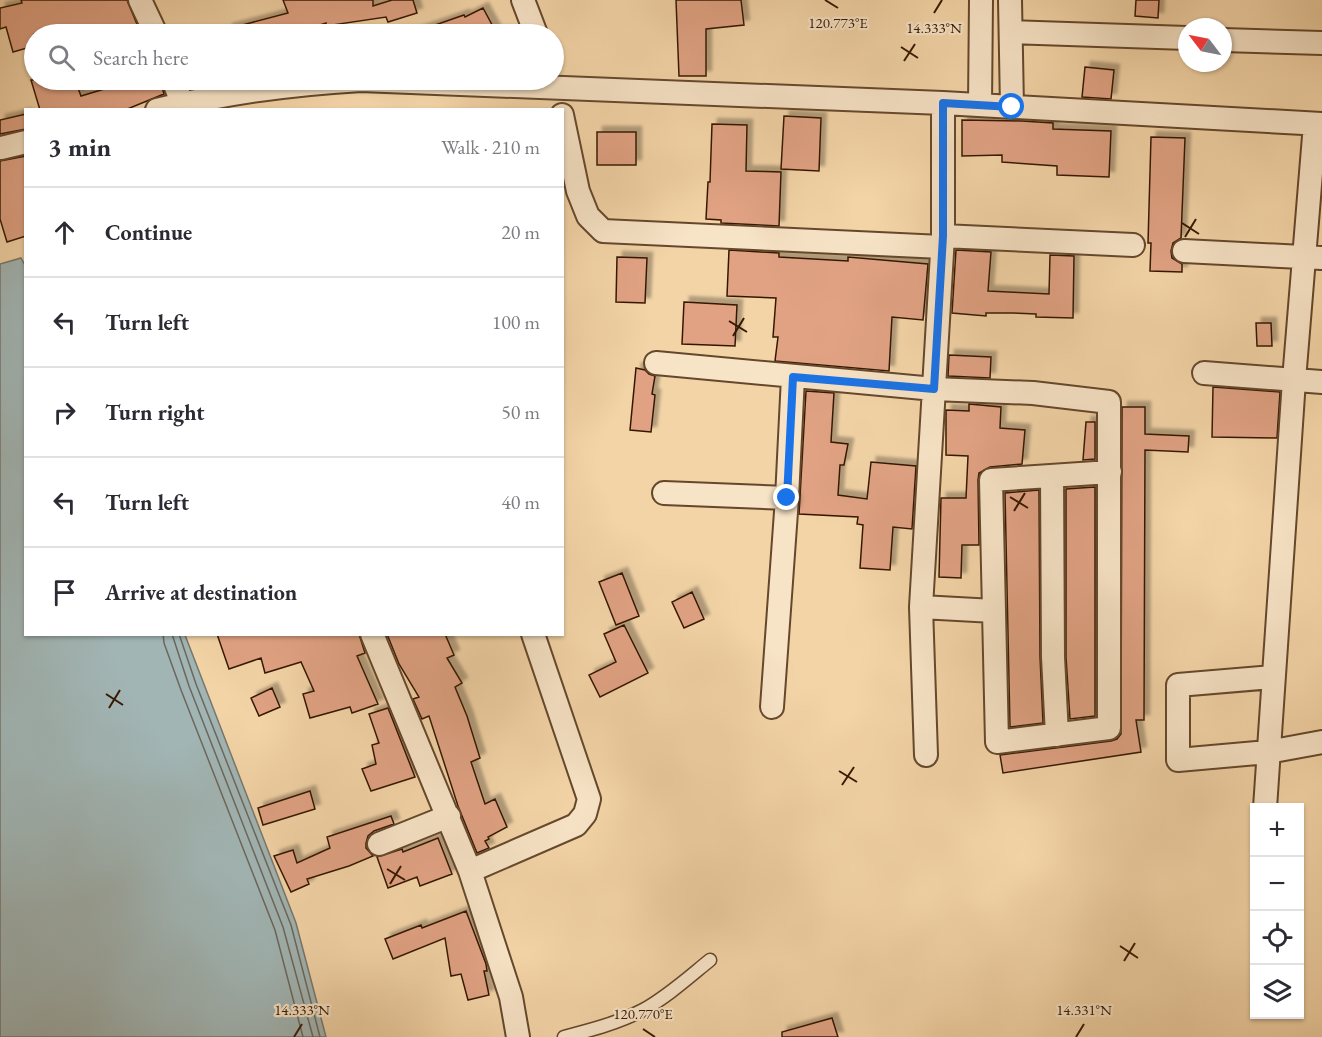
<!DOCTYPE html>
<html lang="en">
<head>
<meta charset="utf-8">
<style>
	body { margin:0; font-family:"EB Garamond",serif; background:#f7f7f7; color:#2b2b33 }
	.controls { position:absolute; right:18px; bottom:18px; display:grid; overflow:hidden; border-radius:0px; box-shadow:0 2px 4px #0004 }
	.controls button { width:54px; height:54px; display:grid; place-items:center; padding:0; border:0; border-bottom:2px solid #e1e1e2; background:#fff; color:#2b2b33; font:30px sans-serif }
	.compass { position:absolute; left:1178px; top:18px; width:54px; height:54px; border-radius:50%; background:#fff; box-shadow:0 2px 4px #0004; rotate:302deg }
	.stop { position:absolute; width:18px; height:18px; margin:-14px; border:4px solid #1a73e8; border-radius:50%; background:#fff }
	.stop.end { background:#1a73e8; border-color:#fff; box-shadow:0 2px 6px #0008 }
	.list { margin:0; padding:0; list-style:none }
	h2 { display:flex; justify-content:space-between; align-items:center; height:78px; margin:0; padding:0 24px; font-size:26px }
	h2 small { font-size:20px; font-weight:400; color:#7c7c81 }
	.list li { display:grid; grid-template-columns:39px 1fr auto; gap:18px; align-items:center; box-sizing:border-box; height:90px; padding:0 24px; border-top:2px solid #e1e1e2 }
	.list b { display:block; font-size:22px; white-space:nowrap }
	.list em { font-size:20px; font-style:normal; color:#7c7c81 }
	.icon { flex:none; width:33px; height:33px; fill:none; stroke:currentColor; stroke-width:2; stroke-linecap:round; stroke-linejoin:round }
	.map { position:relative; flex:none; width:1322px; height:1037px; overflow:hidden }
	.search { position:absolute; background:#fff; box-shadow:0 2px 4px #0004; left:24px; top:24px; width:540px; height:66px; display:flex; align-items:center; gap:15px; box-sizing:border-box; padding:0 21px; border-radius:33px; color:#7c7c81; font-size:22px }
	.panel { position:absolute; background:#fff; box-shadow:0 2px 4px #0004; left:24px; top:108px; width:540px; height:528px; border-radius:0px }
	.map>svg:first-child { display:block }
</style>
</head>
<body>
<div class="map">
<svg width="1322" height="1037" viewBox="0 0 1322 1037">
	<defs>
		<filter id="shadow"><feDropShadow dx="5.5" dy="-5.5" stdDeviation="1.5" flood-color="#0004"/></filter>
	</defs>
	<rect width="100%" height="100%" fill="#f3d4a7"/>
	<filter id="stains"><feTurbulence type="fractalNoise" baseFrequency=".00333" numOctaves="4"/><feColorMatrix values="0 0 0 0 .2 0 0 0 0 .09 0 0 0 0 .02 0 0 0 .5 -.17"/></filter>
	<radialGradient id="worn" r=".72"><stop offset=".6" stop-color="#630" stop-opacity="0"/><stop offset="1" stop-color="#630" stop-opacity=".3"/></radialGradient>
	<!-- water -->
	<path fill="#a1b5b4" stroke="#76776d" stroke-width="1.5" d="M21 258 26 267V634L185 635 296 923 326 1037H0V264Z"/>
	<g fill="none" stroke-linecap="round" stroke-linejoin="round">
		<!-- shore -->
		<path stroke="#6c675c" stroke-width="1.5" d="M163 634 164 643 181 690 275 930 303 1037
			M172 634 189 686 283 927 313 1037
			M179 634 196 684 291 925 320 1037"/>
	</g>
	<!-- building -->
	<path fill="#e0a283" stroke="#361903" stroke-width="1.5" filter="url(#shadow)" d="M21 0H127L141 34H34V46L13 52 6 27 0 29V8L22 3Z
		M283 0H373V6L392 0H413L417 13 388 22 386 17 326 26V23L292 34H227V29L288 13Z
		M676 0H741L744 25 706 29V76H679Z
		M1136 0H1159L1158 18 1135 16Z
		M483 8 497 34H415V32L464 15 465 17Z
		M1085 67 1114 70 1111 99 1082 97Z
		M31 80H75L81 96 134 80H160L164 94 125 110H40Z
		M26 114V129L0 134V120Z
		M784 116 821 118 819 171 781 169Z
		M962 120 1022 121 1053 123V129L1111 131 1109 177 1057 175V166L1002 162V155L962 156Z
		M712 124 747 125 746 171 781 172 779 226 721 223V220L706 219 708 182H710Z
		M597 132H636V165H597Z
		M1151 137 1185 138 1181 238 1173 243 1171 251 1172 258 1182 264V272L1150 271 1151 243H1148Z
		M26 156V236L7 242 0 219V161Z
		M729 250 779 253V257L848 261V257L928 264 923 320 892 317 889 371 775 361 778 337H773L776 298 727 296Z
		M956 250 991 252 988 291 1049 294 1050 255 1074 256 1073 318 1036 317V314L1013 313H986V316L952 313Z
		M617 257 647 258 645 303 616 302Z
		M684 302 737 305 735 346 682 344Z
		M1256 323H1271L1272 346H1257Z
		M949 355 991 357 990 378 948 376Z
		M636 368 645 370 649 374 655 376 652 394 655 395 651 432 630 430Z
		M1213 387 1280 392 1277 438 1212 437Z
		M806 391 834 393 831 442 848 444 844 465H840L838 495 867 499 871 462 916 466 912 529 893 527 890 570 860 568 863 525 857 524 858 517 799 514Z
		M969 404 1001 407 1000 428 1025 430 1022 464 990 467 979 473 978 480 979 545H962L961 578 939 577 941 498H966L968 456 946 455V410L969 411Z
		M1122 407H1145V434L1189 436 1188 452 1145 450 1144 720H1136L1141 752 1003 773 1000 755 1111 741 1117 739 1121 734Z
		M1086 422H1095V459L1083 460Z
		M1095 487V716L1070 719 1066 657V489Z
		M1039 490 1040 657 1043 723 1010 727 1005 493Z
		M622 573 639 616 616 625 599 582Z
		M692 592 704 619 684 628 672 602Z
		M624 625 648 673 600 697 589 675 616 662 604 634Z
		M217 634H359L365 653 357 656 378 704 352 713 350 707 310 718 303 694 314 691 301 662 265 673 261 658 229 669Z
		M387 634H445L454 655 447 658 462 683 455 687 467 716 480 758 471 762 485 804 495 799 507 827 488 837 489 839 485 841 489 848 477 853 458 806 429 716 422 719 413 699 419 697 399 664Z
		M272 688 280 707 259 716 251 698Z
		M388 708 415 777 371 791 362 769 376 764 372 745 379 743 369 714Z
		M310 791 315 809 263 825 258 808Z
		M391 816 394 824 374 831 368 836 366 843V848L373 856 349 866 307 879 309 884 291 892 274 856 293 850 297 863 330 848 327 837Z
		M438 838 452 874 420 886 417 877 388 888 377 857 402 849 403 852Z
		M466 911 486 964 487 971H484L489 995 468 1000 461 974 451 976 445 938 393 959 385 939 421 925 422 928Z
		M832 1018 838 1037H782V1032Z"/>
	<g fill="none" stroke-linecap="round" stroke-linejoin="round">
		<!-- lane casing -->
		<g stroke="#65482c" stroke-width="15">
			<path id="lane" d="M564 1037C591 1030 618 1023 643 1010 667 997 689 977 710 960"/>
		</g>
		<!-- street casing -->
		<g stroke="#65482c" stroke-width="26">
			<path id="street" d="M140 0 156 34
				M523 0 536 34
				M1010 0 1012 107
				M1011 32 1187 38
				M1223 40 1322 43
				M173 80 185 110
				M980 105 981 0
				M157 110C223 93 293 84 361 80L943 103 1322 124
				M562 115 578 191 588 216 603 231 942 247
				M1 148 26 142
				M943 236 1133 245
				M1184 251 1322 258
				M656 363 934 389 1033 393 1109 402V728L997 742 991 480 1110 472
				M1204 373 1322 382
				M1052 476 1053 657 1057 735
				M664 493 787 498 793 377
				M921 607 994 611
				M372 634 470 871 511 997 518 1037
				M1273 677 1178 685V760L1268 752 1322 742
				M772 707 787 498
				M926 755 921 607 943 236V103
				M1265 808 1294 380 1315 124
				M379 844 449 816
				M470 871 576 825 585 814 589 799 533 634"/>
		</g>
		<!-- lane -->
		<use href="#lane" stroke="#f7e3c6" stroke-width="12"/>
		<!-- street -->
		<use href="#street" stroke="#f7e3c6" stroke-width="22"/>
	</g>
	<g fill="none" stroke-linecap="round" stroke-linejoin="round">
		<!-- route -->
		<path stroke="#1a73e8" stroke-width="8" d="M787 498 793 377 934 389 943 236V103L1012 107"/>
	</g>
	<!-- ticks -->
	<path fill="none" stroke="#361903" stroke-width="2" d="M825 0 838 8M934 13 942 0M901 47 918 58M904 61 915 44M1182 223 1199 234M1185 237 1196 219M729 321 747 332M733 336 744 318M1010 497 1028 508M1014 511 1025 493M106 694 123 705M109 708 120 690M839 771 857 782M842 785 854 767M387 869 405 880M390 884 401 866M1120 946 1138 958M1124 961 1135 943M643 1029 655 1037M294 1037 302 1024M1076 1037 1084 1024"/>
	<g font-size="15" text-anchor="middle" fill="#361903" stroke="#f7e3c6" stroke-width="4.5" stroke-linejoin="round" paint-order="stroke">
		<text x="838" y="28">120.773°E</text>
		<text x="934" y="33">14.333°N</text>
		<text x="302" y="1015">14.333°N</text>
		<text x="1084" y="1015">14.331°N</text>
		<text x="643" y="1019">120.770°E</text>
	</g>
	<rect width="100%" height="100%" filter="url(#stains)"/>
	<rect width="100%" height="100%" fill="url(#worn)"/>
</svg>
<div class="controls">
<button>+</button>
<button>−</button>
<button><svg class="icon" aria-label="locate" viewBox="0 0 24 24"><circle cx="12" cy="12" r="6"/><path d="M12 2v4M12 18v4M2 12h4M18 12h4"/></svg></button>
<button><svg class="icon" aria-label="layers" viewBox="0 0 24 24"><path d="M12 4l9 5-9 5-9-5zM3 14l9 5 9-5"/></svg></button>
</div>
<svg class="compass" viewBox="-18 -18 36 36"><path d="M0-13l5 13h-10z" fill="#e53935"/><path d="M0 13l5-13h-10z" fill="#7c7c81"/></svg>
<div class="stop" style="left:1012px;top:107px"></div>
<div class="stop end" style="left:787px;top:498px"></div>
<div class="search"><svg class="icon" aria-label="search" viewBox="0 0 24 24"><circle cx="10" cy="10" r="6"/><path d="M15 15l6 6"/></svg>Search here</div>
<section class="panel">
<h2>3 min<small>Walk · 210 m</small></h2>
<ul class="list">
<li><svg class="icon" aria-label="ahead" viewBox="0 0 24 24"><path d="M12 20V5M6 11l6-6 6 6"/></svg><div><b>Continue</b></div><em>20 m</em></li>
<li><svg class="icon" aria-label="left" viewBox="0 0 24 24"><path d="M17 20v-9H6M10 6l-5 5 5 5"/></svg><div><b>Turn left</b></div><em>100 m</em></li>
<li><svg class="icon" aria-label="right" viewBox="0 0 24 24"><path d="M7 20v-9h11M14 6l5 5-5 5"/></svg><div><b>Turn right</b></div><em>50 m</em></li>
<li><svg class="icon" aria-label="left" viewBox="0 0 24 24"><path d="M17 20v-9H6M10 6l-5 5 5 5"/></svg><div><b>Turn left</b></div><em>40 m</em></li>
<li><svg class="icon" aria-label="arrive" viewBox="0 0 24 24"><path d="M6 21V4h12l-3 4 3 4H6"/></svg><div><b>Arrive at destination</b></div></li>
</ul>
</section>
</div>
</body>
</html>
